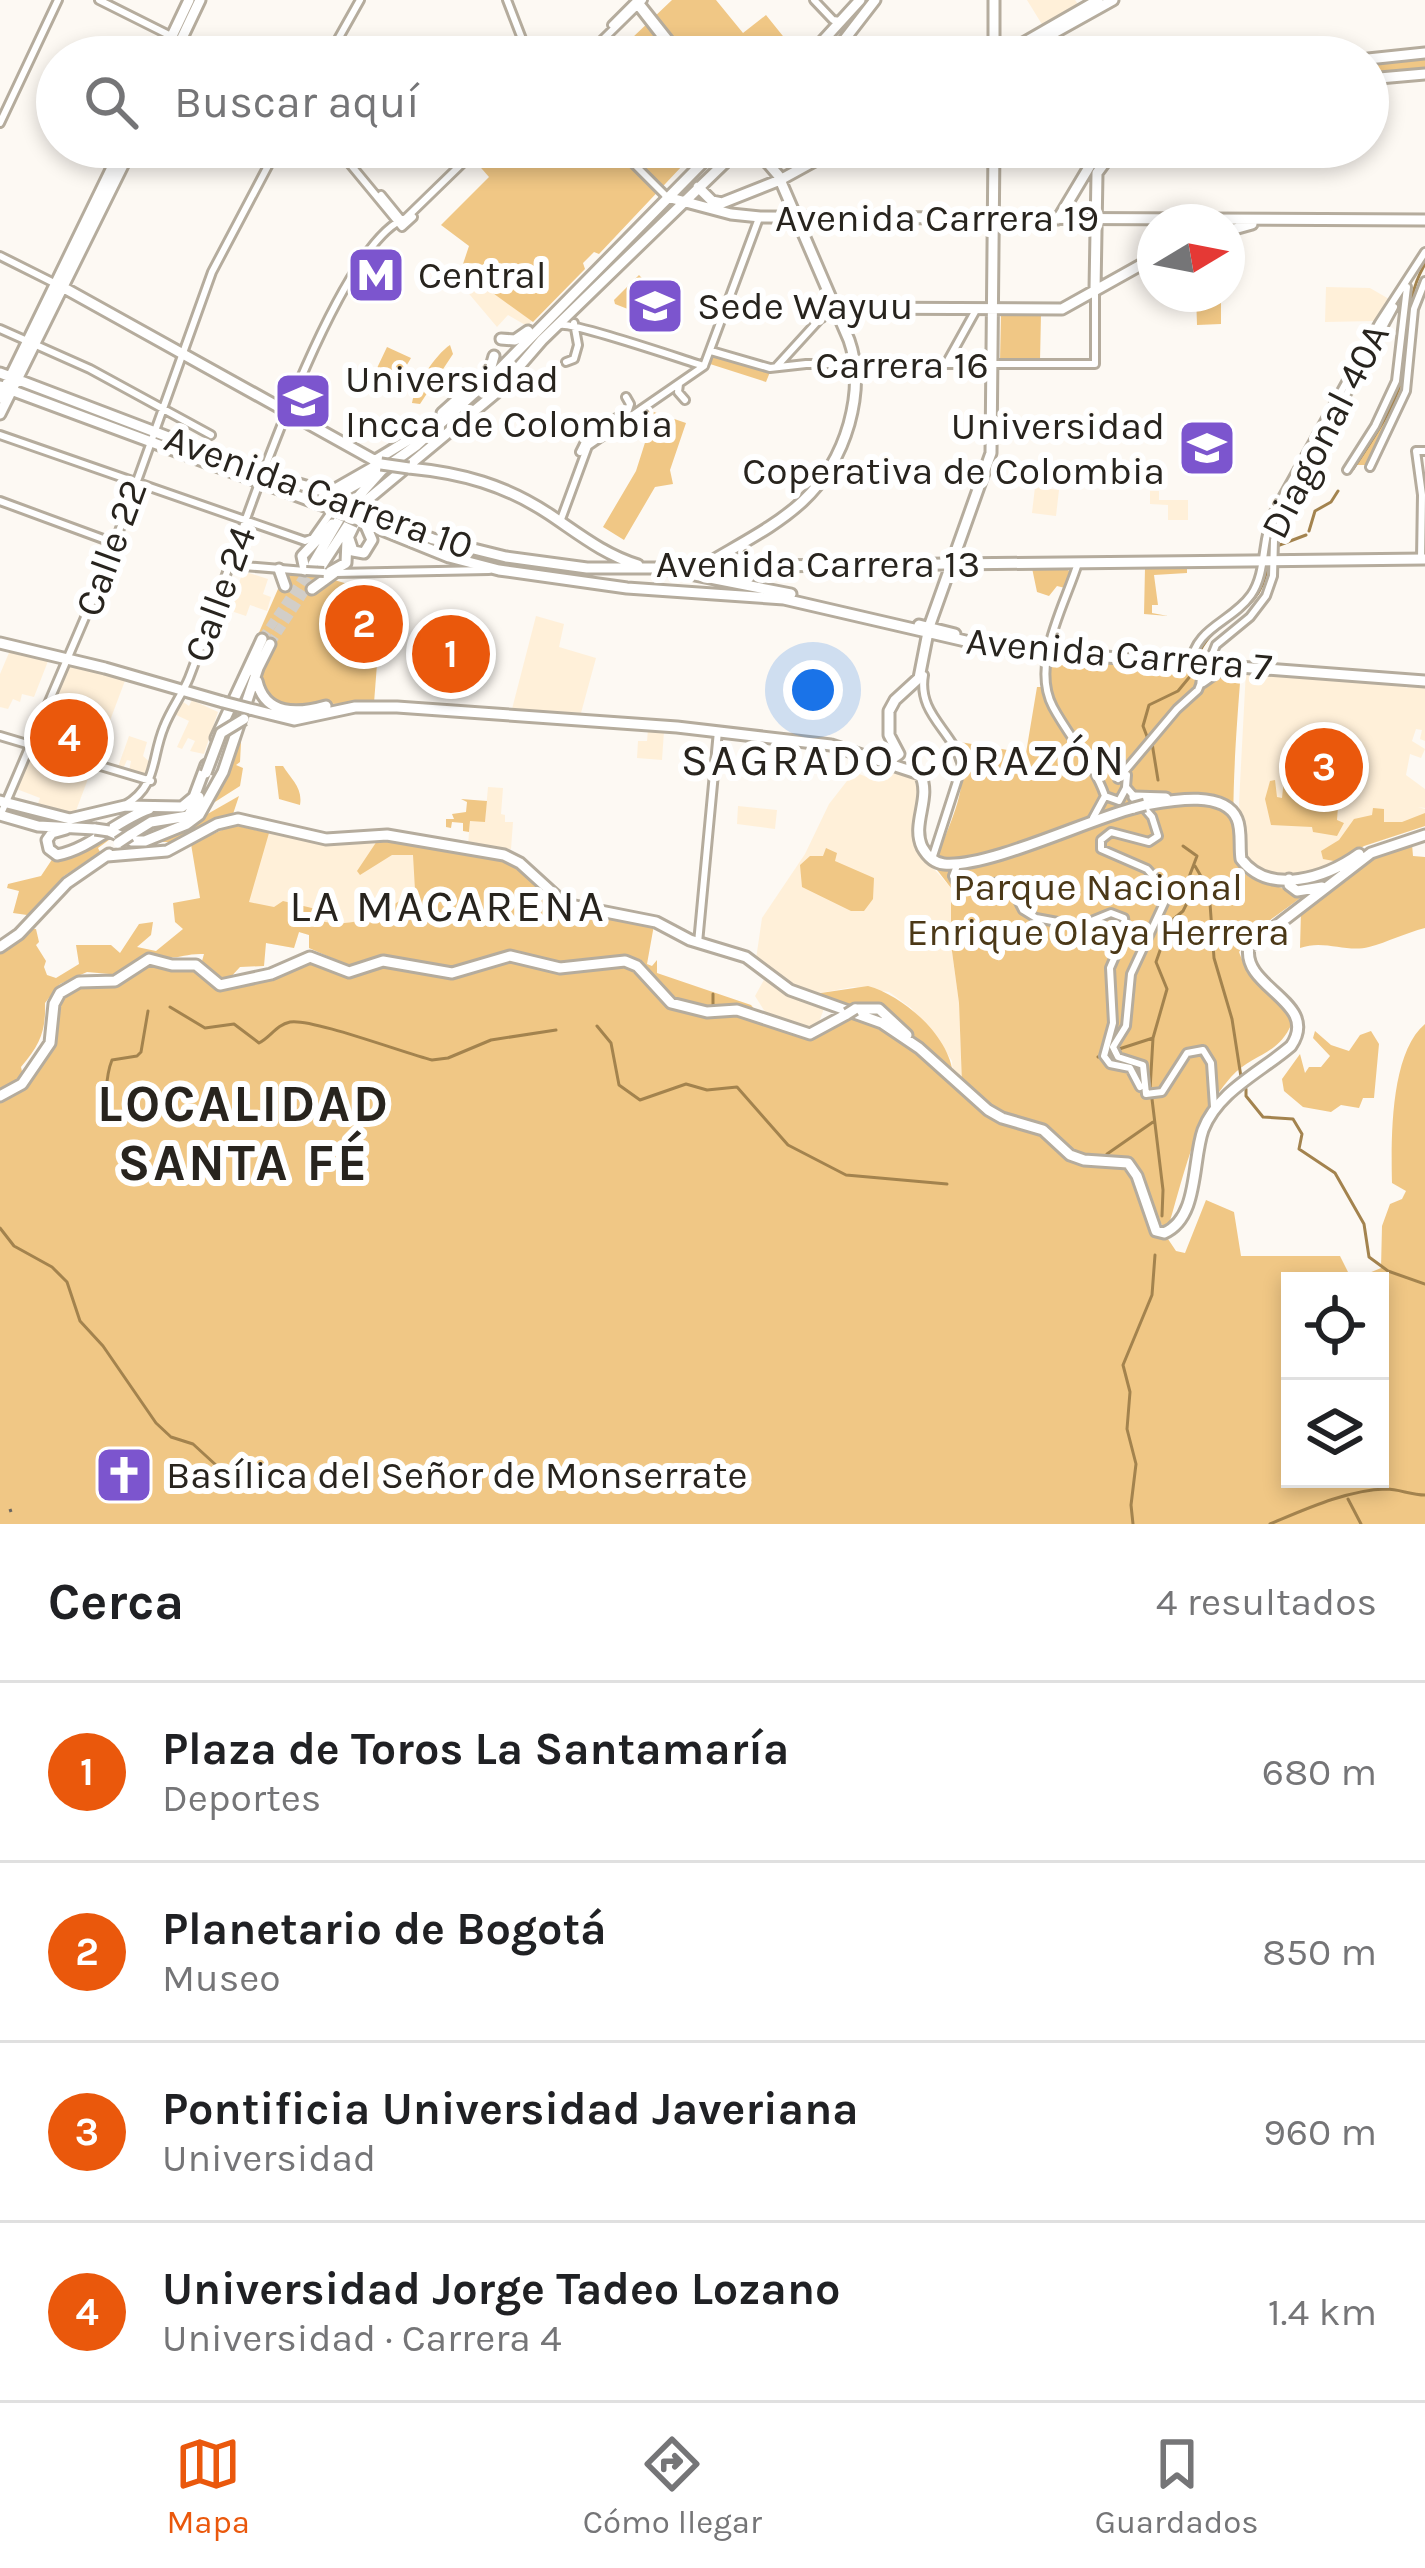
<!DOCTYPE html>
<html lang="es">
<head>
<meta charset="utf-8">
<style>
	body { margin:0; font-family:Karla,sans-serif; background:#f2f2f2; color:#202124 }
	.controls { position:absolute; right:36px; bottom:36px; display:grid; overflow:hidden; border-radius:0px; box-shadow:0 6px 18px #0003 }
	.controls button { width:108px; height:108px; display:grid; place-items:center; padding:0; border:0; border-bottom:3px solid #e0e0e0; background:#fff; color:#202124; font:60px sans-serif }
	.compass { position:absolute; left:1137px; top:204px; width:108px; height:108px; border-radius:50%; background:#fff; box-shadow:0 6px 18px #0003; rotate:80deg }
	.you { position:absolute; left:813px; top:690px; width:42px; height:42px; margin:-30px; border:9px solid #fff; border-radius:50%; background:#1a73e8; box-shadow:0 0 0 18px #1a73e833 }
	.badge { display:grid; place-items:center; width:78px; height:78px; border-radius:50%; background:#ea580c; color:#fff; font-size:39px; font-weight:700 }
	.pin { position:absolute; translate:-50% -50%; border:6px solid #fff; box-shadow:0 3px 12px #0006 }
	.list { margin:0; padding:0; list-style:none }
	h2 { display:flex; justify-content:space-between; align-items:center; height:156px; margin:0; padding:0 48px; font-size:51px }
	h2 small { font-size:39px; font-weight:400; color:#757577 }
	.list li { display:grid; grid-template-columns:78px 1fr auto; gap:36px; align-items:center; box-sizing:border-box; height:180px; padding:0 48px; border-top:3px solid #e0e0e0 }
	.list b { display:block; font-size:45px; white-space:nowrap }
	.list p { margin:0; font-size:39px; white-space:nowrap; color:#757577 }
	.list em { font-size:39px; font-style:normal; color:#757577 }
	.icon { flex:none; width:66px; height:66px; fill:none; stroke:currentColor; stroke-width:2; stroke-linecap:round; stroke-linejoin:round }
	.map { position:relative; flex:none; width:1425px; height:1524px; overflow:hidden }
	.search { position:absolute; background:#fff; box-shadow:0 6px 18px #0003; left:36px; right:36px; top:36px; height:132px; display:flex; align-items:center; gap:30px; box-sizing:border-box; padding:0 42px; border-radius:66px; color:#757577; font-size:45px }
	.sheet { height:876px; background:#fff }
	nav { display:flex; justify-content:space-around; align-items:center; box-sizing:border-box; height:168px; border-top:3px solid #e0e0e0; background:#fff; font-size:33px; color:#757577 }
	nav a { display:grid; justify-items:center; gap:6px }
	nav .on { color:#ea580c }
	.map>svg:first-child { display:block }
</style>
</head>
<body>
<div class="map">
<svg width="1425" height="1524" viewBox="0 0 1425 1524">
	<rect width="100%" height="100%" fill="#fdf9f3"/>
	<!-- built -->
	<path fill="#fff0d9" d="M1027 0H1075L1078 4 1043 26Z
		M461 270 532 321 527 326 508 315 497 327 454 276Z
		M1326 287 1370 288 1389 299 1375 321 1325 322Z
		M1193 423H1221V467H1193Z
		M1035 487 1059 490 1056 516 1032 513Z
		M1150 491H1159V500H1188V520H1168V505L1150 504Z
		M243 571 268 579 263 594 271 597 267 611 250 605 246 616 228 610 231 601 223 595 234 598Z
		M536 616 564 624 559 647 596 658 581 713 512 709Z
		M11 648 50 656 34 697 22 694 20 702 13 699 8 709 0 707V674Z
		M70 661 126 678 74 816 36 809 40 798 14 788Z
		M1246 670 1394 682 1407 688 1410 684H1425V741L1420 739 1422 730 1416 729 1412 741 1425 749 1421 758 1410 754 1406 775 1425 789V808L1418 807 1425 809V826L1364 846 1334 865 1307 874H1266L1247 861 1242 848 1239 803Z
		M179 699 189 706 192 700 218 712 204 754 190 751 195 741 188 738 182 749 177 747 189 721 172 713Z
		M648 729 664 731 662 760 637 758 638 741H647Z
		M129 736 147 742 143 756 153 765 150 777 129 771 131 761 127 760 123 769 118 767Z
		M876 761 914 772 921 783 914 829 927 861 951 888V944L959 1003 962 1084 953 1076 952 1061 935 1035 911 1008 889 992 853 987 814 994 785 982 756 959 762 918 805 854 829 804 854 772 872 779Z
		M488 787 503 788 501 814 505 815V822H513L511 849 468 845 470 821H485Z
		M738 806 777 810 775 829 737 824Z
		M251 829 326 846 379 838 444 846 385 957 350 966 309 948V935L299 932 294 948 244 939Z
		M766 976 825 1006 816 1030 769 1018 755 996Z"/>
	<!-- green -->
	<path fill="#f0c785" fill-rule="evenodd" d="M672 0H716L743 33 766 15 799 56 612 57Z
		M1425 55V70L1368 76V60Z
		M490 147H496L508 159 520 147H700L599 254 594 252 583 263 585 269 533 322 461 270 469 246 441 225 489 177 475 161Z
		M639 275 653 290 643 315 615 304 614 300Z
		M1196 294H1221V324L1197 325Z
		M1001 314H1041L1040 361H1000Z
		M450 345 453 354 420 404 412 403C415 386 435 355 450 345Z
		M387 347 411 358 389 395 369 385Z
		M714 354 770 372 766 382 710 364Z
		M1409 366 1405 388 1368 465H1352L1385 412 1402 367Z
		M648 410 686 423 670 470 673 484 655 487 624 540 603 527 636 471 649 430 639 416Z
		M1032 568 1067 569 1070 572 1065 588 1057 586 1049 596 1037 592Z
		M1145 568H1187V573L1154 575 1158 605H1152V613L1168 616 1144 614Z
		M284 573C322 576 371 581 393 620L381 646 386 656 377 664 374 703 329 704 301 711 270 701 260 687 259 674 271 645 257 637 278 589 285 588Z
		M1049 657 1241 669C1239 702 1225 851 1241 870 1255 886 1276 881 1291 894L1304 895C1281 914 1254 927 1239 952 1249 983 1277 996 1292 1023 1278 1056 1253 1053 1231 1077 1194 1118 1183 1180 1167 1231 1145 1206 1152 1181 1129 1160L1079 1157 1041 1131 1075 1163 1122 1166 1133 1174 1151 1230 1166 1236 1176 1251 1185 1253 1206 1200 1234 1212 1241 1256H1340L1352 1280 1381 1268 1382 1226 1390 1204 1402 1199 1406 1191 1392 1183C1391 1140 1390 1053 1425 1024V1524H0V1099L12 1092 52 1042 59 999 80 986H119L155 963 184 970 195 968 218 986 261 983 310 962 344 975 380 963 426 973 511 960 555 972 629 967 663 1004 745 1016 806 1037 817 1036 852 1015C873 1023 894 1029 911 1044 943 1073 970 1117 1015 1124L1000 1116 962 1084 959 1003 951 944V888L934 866C947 825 976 783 954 741L1026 753 1037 687H1047ZM1290 1281H1380V1479H1290Z
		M242 723 240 762 236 765 243 768 240 786 207 807Z
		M1325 758 1362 775 1361 779 1286 770Z
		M275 766H283C291 779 303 788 300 805L279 799Z
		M1290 773 1340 779 1337 820 1344 823 1337 836 1313 832 1312 827 1271 825 1265 799 1270 781 1275 780 1277 797 1282 798 1284 779Z
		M239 796 232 817 174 842H149L190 824Z
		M461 799 487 801 485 822 470 821 469 832 463 831V823L452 822 451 828 446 827V819H454L452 814 466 812 467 802Z
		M1373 808 1384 809V822H1402L1425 813V826L1364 846 1339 862 1323 859 1321 851 1339 840 1354 819 1372 815Z
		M233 825 269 833 249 902 274 907 283 901 320 910 321 921C357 930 386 911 415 890L413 855H392L360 875 357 871 379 838 502 859 522 870 554 905 591 916 654 925 647 964 652 966 657 960V973L751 1005 760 1016 673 1000 640 959 549 962 508 952 454 969 385 957 350 966 309 948V935L299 932 294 948 266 943 264 966 240 967 228 980H213L202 961 204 954C183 953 179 961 153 956L121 975 87 972 60 984 45 1003C46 1031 40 1045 21 1067L24 1080 0 1094V952L30 929H36L39 942 36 945 46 961 44 967 47 975 56 978 79 964 76 945H111L120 953 139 924 153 922 151 935 137 947 156 951 183 929 175 922 173 903 200 898 191 844Z
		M105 834 113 837 98 848 100 852 64 876 27 915 13 913 19 891 7 888 8 884 41 876 53 858 78 854Z
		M1412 844 1413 856 1425 857V928C1405 933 1388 942 1369 947 1346 953 1324 939 1300 948L1301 911 1375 856Z
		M826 848 837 853 835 861 874 878 873 899 864 911H851L802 887 800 865 810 856H823Z
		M868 986C904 996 951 1037 953 1076L887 1008 871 1003 850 1008 814 994Z
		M1315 1031 1331 1045 1349 1051 1360 1035 1371 1031 1379 1044 1374 1098H1363L1359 1108 1341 1105 1331 1112 1303 1107 1284 1091 1282 1079 1300 1054 1305 1073 1309 1067H1321L1330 1056 1313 1038Z"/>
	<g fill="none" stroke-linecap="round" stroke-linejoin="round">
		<!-- stream -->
		<path stroke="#a3834e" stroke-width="3" d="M1353 469C1373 438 1398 405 1404 367 1410 329 1405 298 1425 264
			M1309 531 1315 511 1331 502 1338 491
			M1277 546 1306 535
			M1200 651C1217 616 1261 615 1267 567
			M1148 739 1143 726 1149 705 1178 691 1192 674
			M1152 743 1158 780
			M1195 866 1209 890 1214 958 1232 1019 1241 1077
			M713 994V1008
			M170 1007 205 1028 234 1024 259 1043C271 1037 276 1025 290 1022 311 1018 404 1053 432 1060L448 1058 491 1040 556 1030
			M597 1026 611 1043 619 1085 640 1100 686 1084 707 1090 737 1087 788 1145 846 1175 947 1184
			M1116 1050 1153 1038
			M1098 1057 1112 1051
			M1246 1089V1096L1263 1117 1293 1119 1302 1134 1299 1149 1335 1173 1364 1224 1369 1257 1388 1271 1425 1284
			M1150 1090 1153 1038 1167 989 1156 962 1170 922 1183 911 1190 897 1186 885 1197 856 1183 846
			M1152 1099 1163 1190 1162 1216
			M101 1120C109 1100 103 1082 112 1060L137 1056 141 1052 148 1011
			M1107 1154 1153 1122
			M0 1228 14 1246 52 1267 67 1282 80 1321 103 1346 156 1423 171 1437 193 1444 217 1466
			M1348 1499 1361 1524
			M1133 1524 1131 1505 1136 1464 1127 1429 1130 1392 1123 1365 1152 1295 1155 1255
			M1270 1524C1306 1509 1347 1490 1386 1489 1399 1489 1411 1495 1425 1495"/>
		<!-- major-tunnel -->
		<path stroke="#d2cec8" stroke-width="9" stroke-dasharray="9 4.5" stroke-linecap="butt" d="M262 639 310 568
			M270 644 320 568"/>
		<!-- minor casing -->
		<g stroke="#b5ac9d" stroke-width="12">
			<path id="minor" d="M99 0 213 57
				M507 0 529 57
				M814 0 833 20 840 21
				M635 3 677 57
				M641 4 683 57
				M612 25 637 0
				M328 57 360 0
				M585 57 643 0
				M0 123 58 0
				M336 147 402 227 413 217
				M617 147 667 197
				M381 195 403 222
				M0 256 54 283
				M818 305 822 318
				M560 325C573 322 681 359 704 366
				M0 329 90 369 211 435
				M711 351 770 368 806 364H1095V293
				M566 362 574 359 578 345 574 323
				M946 364 976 310
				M704 366 759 218
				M777 366 829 309
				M679 384 678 392 685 400
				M0 435 305 541 313 538 332 511
				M580 452 586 440 628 410 630 404 626 397
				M1370 467 1406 391 1414 309 1425 281
				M1347 470 1375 426 1396 381 1407 287
				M0 501 114 543
				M560 522 588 446 704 366
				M1421 559 1422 495 1416 451H1425
				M1078 563C1065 605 1030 664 1053 707 1069 737 1094 764 1105 796
				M231 565 305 571
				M335 573 489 570
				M1191 664C1194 628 1232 622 1251 595 1267 572 1261 540 1273 514L1379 323 1425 252
				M924 675C917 715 954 731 962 766L932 859
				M0 736 151 781
				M1127 775 1126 787 1152 817 1158 836 1149 842 1111 832 1101 840V849L1147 869 1161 885 1165 901 1131 974 1126 1026 1113 1047 1118 1057 1143 1065 1146 1094
				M1118 779 1177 709 1198 690 1216 645 1250 617 1266 596 1273 576 1274 540 1287 504 1394 307
				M1105 796 1119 801 1126 788
				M125 805C158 786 151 758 164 727 171 709 182 695 189 678 223 593 328 245 406 218L479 147
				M0 816 104 573 212 272 278 147
				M1093 818 1105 796
				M958 863 953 876 959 887 967 889 1003 881 1011 887 1023 910 1036 918 1079 926 1111 913 1124 918 1126 931 1110 968 1113 1023 1104 1056 1110 1064 1130 1068 1140 1087
				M698 943 718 731
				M1146 1094 1162 1092 1187 1053 1203 1050 1211 1063 1214 1107"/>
		</g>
		<!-- major casing -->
		<g stroke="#b5ac9d" stroke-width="15">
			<path id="major" d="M994 0V57
				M162 57 189 0
				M173 57 200 0
				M808 57 860 0
				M831 57 875 0
				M999 57 1098 0
				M1011 57 1113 0
				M1368 59 1425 53
				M1368 79 1425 74
				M836 156 853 147
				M698 187 712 201 722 203 780 180 840 147
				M667 197 731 214 760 217 1425 220
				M1058 219 1101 147
				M1227 231 1252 224
				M57 284 381 464
				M1095 290 1097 173 1116 147
				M830 308 1062 309 1155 257
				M501 339 515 340 528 331
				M0 373 268 475 326 492 343 502
				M0 386 338 511
				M0 398 122 147
				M442 413 490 370 494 356
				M0 414 132 147
				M374 461 425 430
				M409 468C462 473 505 485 549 514 579 534 603 554 638 565
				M337 488 379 464
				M332 493 346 490 371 476
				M363 513 433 539 506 557 587 568H659L791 594
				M360 521 449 557 499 570 627 588 784 599 1000 649 1425 681
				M349 539 353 551 364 553 372 540 366 526
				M313 564 341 516 382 470 417 445 493 376 718 147
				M322 565 361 505 497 392 542 340 741 147
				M705 565C770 526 826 504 849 424 857 395 859 368 849 340L778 175 754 147
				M678 567 1425 559
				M279 569 285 586
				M305 570 302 556 332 524
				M330 572 346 563 347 540 358 517
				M312 589 334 573
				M919 625 955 634
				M0 643 105 668 223 702
				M255 674 270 644
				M257 681C265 716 298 714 326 706
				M1202 682 1222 668
				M250 709 294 720 355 707H397L677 727 831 745 920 774C932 798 911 823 922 847 927 856 934 863 944 864 988 868 1087 820 1134 808
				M216 738 262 639
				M889 761 899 754 889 735V711L895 700 919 678 929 627 991 453 994 147
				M1134 797 1166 798
				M0 801 70 819 125 806 182 807 194 797 206 765
				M1145 805C1168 801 1224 789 1237 819 1242 830 1239 847 1241 859 1270 897 1327 877 1359 854
				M0 815 38 826 95 829
				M66 829 52 833 47 840 49 849 57 855C90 849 117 820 149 809
				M109 831 132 841H145L187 824 199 815 223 772 258 668
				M130 835 151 822 188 816 199 797
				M107 856 167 851 217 824 238 819 326 839 387 835 504 855 520 863 565 904 656 922 690 940 746 957 790 990 882 1023 919 1048 988 1110 1002 1118 1043 1130 1070 1155 1084 1160 1128 1163 1137 1176 1156 1231 1164 1233C1199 1218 1192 1161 1203 1130 1218 1091 1261 1072 1291 1046 1321 1002 1241 988 1249 947L1371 853 1425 835
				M1289 879V885L1297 891 1322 887
				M0 947 19 934 67 883 109 854
				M855 1009H879L907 1035
				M0 1096 22 1084 50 1043 54 1004 60 993 79 982 115 981 149 959 172 965H196L220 985 271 974 310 957 349 972 383 961 452 973 510 956 560 968 625 961 637 966 671 1003 707 1012 737 1010 810 1034 847 1014"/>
		</g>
		<!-- minor -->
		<use href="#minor" stroke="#fff" stroke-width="6"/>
		<!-- major -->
		<use href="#major" stroke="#fff" stroke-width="9"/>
		<!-- rail -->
		<path stroke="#6a6660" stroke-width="3" stroke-dasharray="6 12" stroke-linecap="butt" d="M10 1509 11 1512"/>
		<!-- minor-bridge casing -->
		<g stroke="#b5ac9d" stroke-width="12" stroke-linecap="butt">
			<path id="minor-bridge" d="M306 571 324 572"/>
		</g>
		<!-- major-bridge casing -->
		<g stroke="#b5ac9d" stroke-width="15" stroke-linecap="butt">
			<path id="major-bridge" d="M381 464 409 468
				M343 502 363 513
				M338 511 360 521
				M223 702 250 709
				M206 773 221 733 244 719
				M1134 808 1145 805
				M95 829 109 831
				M118 843 130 835
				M847 1014 855 1009"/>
		</g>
		<!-- minor-bridge -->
		<use href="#minor-bridge" stroke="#fff" stroke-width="6"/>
		<!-- major-bridge -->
		<use href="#major-bridge" stroke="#fff" stroke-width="9"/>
	</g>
	<!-- icons -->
	<defs>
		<g id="metro-square" transform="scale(3)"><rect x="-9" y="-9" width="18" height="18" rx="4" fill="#7c55ce" stroke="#fff"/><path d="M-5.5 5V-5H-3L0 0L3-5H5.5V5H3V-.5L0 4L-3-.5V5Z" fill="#fff"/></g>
		<g id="university-square" transform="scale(3)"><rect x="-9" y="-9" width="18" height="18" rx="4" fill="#7c55ce" stroke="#fff"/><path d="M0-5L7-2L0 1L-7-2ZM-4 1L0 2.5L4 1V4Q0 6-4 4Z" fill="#fff"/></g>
		<g id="church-square" transform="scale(3)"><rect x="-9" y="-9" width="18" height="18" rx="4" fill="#7c55ce" stroke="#fff"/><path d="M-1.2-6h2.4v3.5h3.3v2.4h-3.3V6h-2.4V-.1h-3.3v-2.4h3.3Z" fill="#fff"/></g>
	</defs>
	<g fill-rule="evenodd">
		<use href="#metro-square" x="376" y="275"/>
		<use href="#university-square" x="655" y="306"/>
		<use href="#university-square" x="303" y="401"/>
		<use href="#university-square" x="1207" y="448"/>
		<use href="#church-square" x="124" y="1475"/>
	</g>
	<g text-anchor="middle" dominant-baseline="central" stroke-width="12" stroke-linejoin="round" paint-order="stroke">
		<!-- street labels -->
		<g font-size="39" fill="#28241e" stroke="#fff">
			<text x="937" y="218">Avenida Carrera 19</text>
			<text x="902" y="365">Carrera 16</text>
			<text transform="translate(1325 431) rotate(-63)">Diagonal 40A</text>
			<text transform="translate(319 492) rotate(20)">Avenida Carrera 10</text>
			<text transform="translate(111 548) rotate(-70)">Calle 22</text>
			<text x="818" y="564">Avenida Carrera 13</text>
			<text transform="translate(220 594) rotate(-70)">Calle 24</text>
			<text transform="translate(1119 654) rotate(5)">Avenida Carrera 7</text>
		</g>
		<!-- poi labels -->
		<g font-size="39" fill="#28241e" stroke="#fff" text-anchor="start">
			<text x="418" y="275">Central</text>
			<text x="697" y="306">Sede Wayuu</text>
			<text x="345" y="379">Universidad<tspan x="345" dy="45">Incca de Colombia</tspan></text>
			<text x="1165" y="426" text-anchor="end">Universidad<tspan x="1165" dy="45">Coperativa de Colombia</tspan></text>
			<text x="166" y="1475">Basílica del Señor de Monserrate</text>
		</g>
		<!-- park labels -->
		<g font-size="39" fill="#4b3817" stroke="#fff">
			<text x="1098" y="887">Parque Nacional<tspan x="1098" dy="45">Enrique Olaya Herrera</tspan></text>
		</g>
		<!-- quarter labels -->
		<g font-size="45" letter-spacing="3" fill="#28241e" stroke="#fff">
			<text x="904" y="760">SAGRADO CORAZÓN</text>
			<text x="448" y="906">LA MACARENA</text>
		</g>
		<!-- district labels -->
		<g font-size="51" font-weight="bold" letter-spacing="3" fill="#28241e" stroke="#fff">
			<text x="244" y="1104">LOCALIDAD<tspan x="244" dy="59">SANTA FÉ</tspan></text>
		</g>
	</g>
</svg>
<div class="controls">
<button><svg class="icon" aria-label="locate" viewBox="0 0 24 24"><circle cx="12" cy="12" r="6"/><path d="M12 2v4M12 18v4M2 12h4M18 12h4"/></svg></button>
<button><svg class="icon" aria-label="layers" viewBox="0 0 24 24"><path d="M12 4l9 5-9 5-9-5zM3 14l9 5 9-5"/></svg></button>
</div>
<svg class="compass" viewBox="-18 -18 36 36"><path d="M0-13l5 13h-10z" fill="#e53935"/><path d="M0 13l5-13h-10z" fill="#757577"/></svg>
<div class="you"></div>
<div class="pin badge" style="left:451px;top:654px">1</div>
<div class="pin badge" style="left:364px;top:624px">2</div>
<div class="pin badge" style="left:1324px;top:767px">3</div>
<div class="pin badge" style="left:69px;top:738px">4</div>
<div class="search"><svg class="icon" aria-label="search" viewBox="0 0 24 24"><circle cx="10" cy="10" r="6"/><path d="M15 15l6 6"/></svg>Buscar aquí</div>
</div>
<section class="sheet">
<h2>Cerca<small>4 resultados</small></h2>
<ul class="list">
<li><span class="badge">1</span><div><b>Plaza de Toros La Santamaría</b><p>Deportes</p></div><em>680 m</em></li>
<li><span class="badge">2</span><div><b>Planetario de Bogotá</b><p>Museo</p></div><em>850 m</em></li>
<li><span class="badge">3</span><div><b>Pontificia Universidad Javeriana</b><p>Universidad</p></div><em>960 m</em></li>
<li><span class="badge">4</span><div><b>Universidad Jorge Tadeo Lozano</b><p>Universidad · Carrera 4</p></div><em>1.4 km</em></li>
</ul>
</section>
<nav>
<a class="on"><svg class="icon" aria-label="map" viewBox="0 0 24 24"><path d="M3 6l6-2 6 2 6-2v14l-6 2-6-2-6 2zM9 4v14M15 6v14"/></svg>Mapa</a>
<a><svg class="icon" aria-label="directions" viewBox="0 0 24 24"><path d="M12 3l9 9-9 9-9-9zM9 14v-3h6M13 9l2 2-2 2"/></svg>Cómo llegar</a>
<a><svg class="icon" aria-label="saved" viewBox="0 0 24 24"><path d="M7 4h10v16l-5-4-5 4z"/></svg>Guardados</a>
</nav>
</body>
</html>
